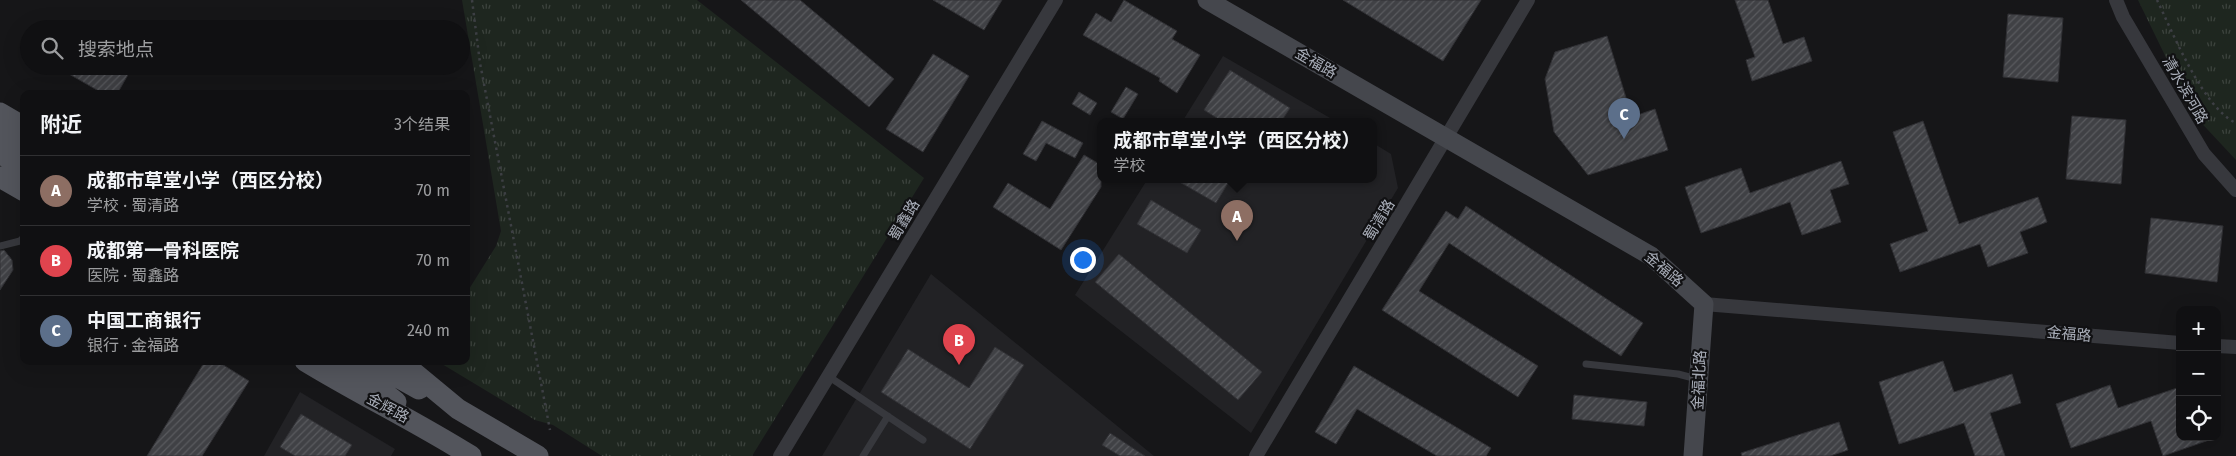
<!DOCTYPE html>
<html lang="zh">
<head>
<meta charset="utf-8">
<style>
	body { margin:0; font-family:"Fira Sans","Noto Sans SC",sans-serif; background:#1e1e20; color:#f1f3f6 }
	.controls { position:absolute; right:15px; bottom:15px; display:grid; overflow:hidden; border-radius:10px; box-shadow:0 5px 20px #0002 }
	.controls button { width:45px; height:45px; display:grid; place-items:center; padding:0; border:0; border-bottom:1px solid #303032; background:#101012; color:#f1f3f6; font:25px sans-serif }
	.you { position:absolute; left:1082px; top:259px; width:18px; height:18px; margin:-12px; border:4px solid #fff; border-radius:50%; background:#1a73e8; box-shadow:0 0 0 8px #1a73e833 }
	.badge { display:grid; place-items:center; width:32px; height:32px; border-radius:50%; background:#b45309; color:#fff; font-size:16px; font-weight:700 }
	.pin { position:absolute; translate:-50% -41px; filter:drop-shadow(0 1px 2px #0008) }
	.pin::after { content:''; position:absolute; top:26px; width:18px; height:15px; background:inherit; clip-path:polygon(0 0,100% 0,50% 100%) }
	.popup { position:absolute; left:1097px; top:118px; width:280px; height:65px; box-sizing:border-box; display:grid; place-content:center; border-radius:10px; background:#101012; filter:drop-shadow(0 1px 4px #0005); font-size:16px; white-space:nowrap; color:#9c9d9f }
	.popup b { font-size:19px; color:#f1f3f6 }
	.popup::after { content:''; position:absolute; left:50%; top:100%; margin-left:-10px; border:10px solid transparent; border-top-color:#101012 }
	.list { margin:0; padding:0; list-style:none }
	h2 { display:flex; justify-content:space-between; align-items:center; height:65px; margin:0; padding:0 20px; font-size:21px }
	h2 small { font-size:16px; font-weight:400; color:#9c9d9f }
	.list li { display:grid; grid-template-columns:32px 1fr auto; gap:15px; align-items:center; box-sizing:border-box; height:70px; padding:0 20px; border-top:1px solid #303032 }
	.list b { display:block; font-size:19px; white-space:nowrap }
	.list p { margin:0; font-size:16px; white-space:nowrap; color:#9c9d9f }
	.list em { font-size:16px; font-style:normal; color:#9c9d9f }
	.icon { flex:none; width:28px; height:28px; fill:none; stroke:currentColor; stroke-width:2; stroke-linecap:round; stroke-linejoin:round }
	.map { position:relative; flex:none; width:2236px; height:456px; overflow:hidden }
	.search { position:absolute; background:#101012; box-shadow:0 5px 20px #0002; left:20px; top:20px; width:450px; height:55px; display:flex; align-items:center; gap:12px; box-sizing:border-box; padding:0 18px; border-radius:28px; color:#9c9d9f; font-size:19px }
	.panel { position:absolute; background:#101012; box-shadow:0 5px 20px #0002; left:20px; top:90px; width:450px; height:275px; border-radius:10px }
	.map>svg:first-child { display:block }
</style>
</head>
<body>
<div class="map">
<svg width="2236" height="456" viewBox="0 0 2236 456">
	<defs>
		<pattern id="park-tufts" width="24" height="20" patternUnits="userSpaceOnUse" patternTransform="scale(1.25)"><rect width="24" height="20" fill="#1e261f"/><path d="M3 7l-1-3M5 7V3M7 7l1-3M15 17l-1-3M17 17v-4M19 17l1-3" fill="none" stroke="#3c433d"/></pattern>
		<pattern id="building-hatch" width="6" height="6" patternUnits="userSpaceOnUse" patternTransform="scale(1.25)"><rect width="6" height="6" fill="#404145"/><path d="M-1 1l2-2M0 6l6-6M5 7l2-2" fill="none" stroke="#595a5e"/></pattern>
	</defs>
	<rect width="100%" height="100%" fill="#161618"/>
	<!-- built -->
	<path fill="#222225" d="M1223 56 1337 122H1182Z
		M1373 143 1391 154 1398 188 1251 433 1075 295 1147 180H1373Z
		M931 274 1154 456H822Z
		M300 392 395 449 391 456H264Z"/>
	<!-- park -->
	<path fill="url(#park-tufts)" d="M462 0H697L924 178 752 456H602L553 425 535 420 437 361H466V294L496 246 501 231Z
		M2138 0H2236V160L2194 115Z"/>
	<!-- building -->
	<path fill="url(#building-hatch)" stroke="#303034" d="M741 0H800L894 79 869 107Z
		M933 0H1002L984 30Z
		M1124 0 1177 31 1172 39 1200 55 1177 93 1159 81 1160 78 1083 35 1096 13 1111 22Z
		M1343 0H1481L1443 61Z
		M1735 0H1768L1783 44 1804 37 1812 61 1752 81 1746 60 1755 57Z
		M2008 14 2063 18 2058 82 2003 77Z
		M1607 36 1632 117 1655 109 1668 150 1588 175 1554 132 1545 79 1555 52Z
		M933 54 969 76 923 152 886 129Z
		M55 66H133L117 94H104Z
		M1230 70 1290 108 1281 122H1223L1204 110Z
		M1126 87 1138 94 1123 119 1111 112Z
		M1079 92 1097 103 1090 115 1072 104Z
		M2072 116 2126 120 2121 184 2066 179Z
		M1042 121 1083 143 1075 158 1046 143 1036 161 1023 154Z
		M1923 121 1959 224 2038 197 2047 222 2020 232 2028 253 1988 267 1980 244 1900 272 1890 244 1928 231 1893 132Z
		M1084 155 1101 165V187L1061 250 993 207 1008 183 1050 209Z
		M1841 161 1849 184 1830 190 1841 222 1802 235 1790 202 1701 233 1685 187 1741 168 1750 193Z
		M1176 180H1230L1216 203Z
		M1151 200 1201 230 1187 253 1137 224Z
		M1466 206 1643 323 1621 356 1449 243 1419 291 1538 366 1518 397 1382 310 1446 211 1458 219Z
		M2151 218 2223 226 2217 282 2145 273Z
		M4 250 12 260 13 270 0 290V251Z
		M1119 254 1262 372 1238 400 1095 282Z
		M995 347 1024 365 970 449 881 392 908 349 969 388Z
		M205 361H217L249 381 202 456H147Z
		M1943 361 1954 392 2012 374 2021 403 1990 413 2005 456H1975L1964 423 1899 444 1879 382Z
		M1354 366 1491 448 1486 456H1437L1357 409 1336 444 1315 432Z
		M2110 385 2118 408 2180 387V437H2212V439L2163 456 2151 421 2071 448 2056 404Z
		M1574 395 1647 402 1644 426 1572 419Z
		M301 414 352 445 345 456H295L280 447Z
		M1839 422 1848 450 1830 456H1742L1741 453Z
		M1110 433 1145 456H1120L1102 445Z"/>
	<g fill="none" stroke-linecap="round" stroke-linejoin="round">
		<!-- path -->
		<path stroke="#3d3f44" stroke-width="2.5" stroke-dasharray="2.5 4" stroke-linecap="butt" d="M472 0 480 63 550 430
			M2157 0C2173 33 2203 108 2236 123"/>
		<!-- lane -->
		<path stroke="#37383d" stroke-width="7" d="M0 246 20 241 24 237
			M1586 364 1678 374 1697 379
			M828 376 923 440
			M863 456 888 416"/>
		<!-- street -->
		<path stroke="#37383d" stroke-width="14" d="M2116 0 2123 17 2204 154 2236 190
			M1704 304 2180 343
			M2217 346 2236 347
			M780 456 1056 0
			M1256 456 1528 0"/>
		<!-- secondary -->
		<path stroke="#45474d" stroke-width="19" d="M1207 0 1651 256 1704 304 1693 456"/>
		<!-- primary -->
		<path stroke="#53555c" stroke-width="21" d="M0 113 24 127
			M0 132 24 147
			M0 153 24 168
			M0 177 24 191
			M305 361C359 394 417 422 471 456
			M340 361 361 374 396 402
			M369 361 419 389
			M400 361 458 409 538 456"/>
	</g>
	<g text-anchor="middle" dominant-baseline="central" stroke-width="4.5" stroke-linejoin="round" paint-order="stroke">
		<!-- street labels -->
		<g font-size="15" fill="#a8adb8" stroke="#111113">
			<text transform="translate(1316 63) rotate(30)">金福路</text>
			<text transform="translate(2185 90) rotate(60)">清水滨河路</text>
			<text transform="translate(904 220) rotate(-59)">蜀鑫路</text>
			<text transform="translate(1379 220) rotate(-59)">蜀清路</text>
			<text transform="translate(1664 269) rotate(40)">金福路</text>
			<text transform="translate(2069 334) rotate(5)">金福路</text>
			<text transform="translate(1699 380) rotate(-87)">金福北路</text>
			<text transform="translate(388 408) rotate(28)">金辉路</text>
		</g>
	</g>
</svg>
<div class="controls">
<button>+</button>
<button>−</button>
<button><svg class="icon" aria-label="locate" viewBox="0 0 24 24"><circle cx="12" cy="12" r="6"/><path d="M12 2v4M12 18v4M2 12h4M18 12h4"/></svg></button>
</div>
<div class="you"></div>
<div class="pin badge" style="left:1237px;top:241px;background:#8d6e63">A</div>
<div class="popup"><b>成都市草堂小学（西区分校）</b>学校</div>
<div class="pin badge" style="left:959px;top:365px;background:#e0444e">B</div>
<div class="pin badge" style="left:1624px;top:139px;background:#5c6f8a">C</div>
<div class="search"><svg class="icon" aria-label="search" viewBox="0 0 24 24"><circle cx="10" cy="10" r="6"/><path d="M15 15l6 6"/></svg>搜索地点</div>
<section class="panel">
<h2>附近<small>3个结果</small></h2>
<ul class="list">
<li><span class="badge" style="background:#8d6e63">A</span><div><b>成都市草堂小学（西区分校）</b><p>学校 · 蜀清路</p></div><em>70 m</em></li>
<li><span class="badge" style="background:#e0444e">B</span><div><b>成都第一骨科医院</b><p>医院 · 蜀鑫路</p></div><em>70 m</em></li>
<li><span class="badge" style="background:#5c6f8a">C</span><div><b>中国工商银行</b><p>银行 · 金福路</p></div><em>240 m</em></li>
</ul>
</section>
</div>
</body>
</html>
